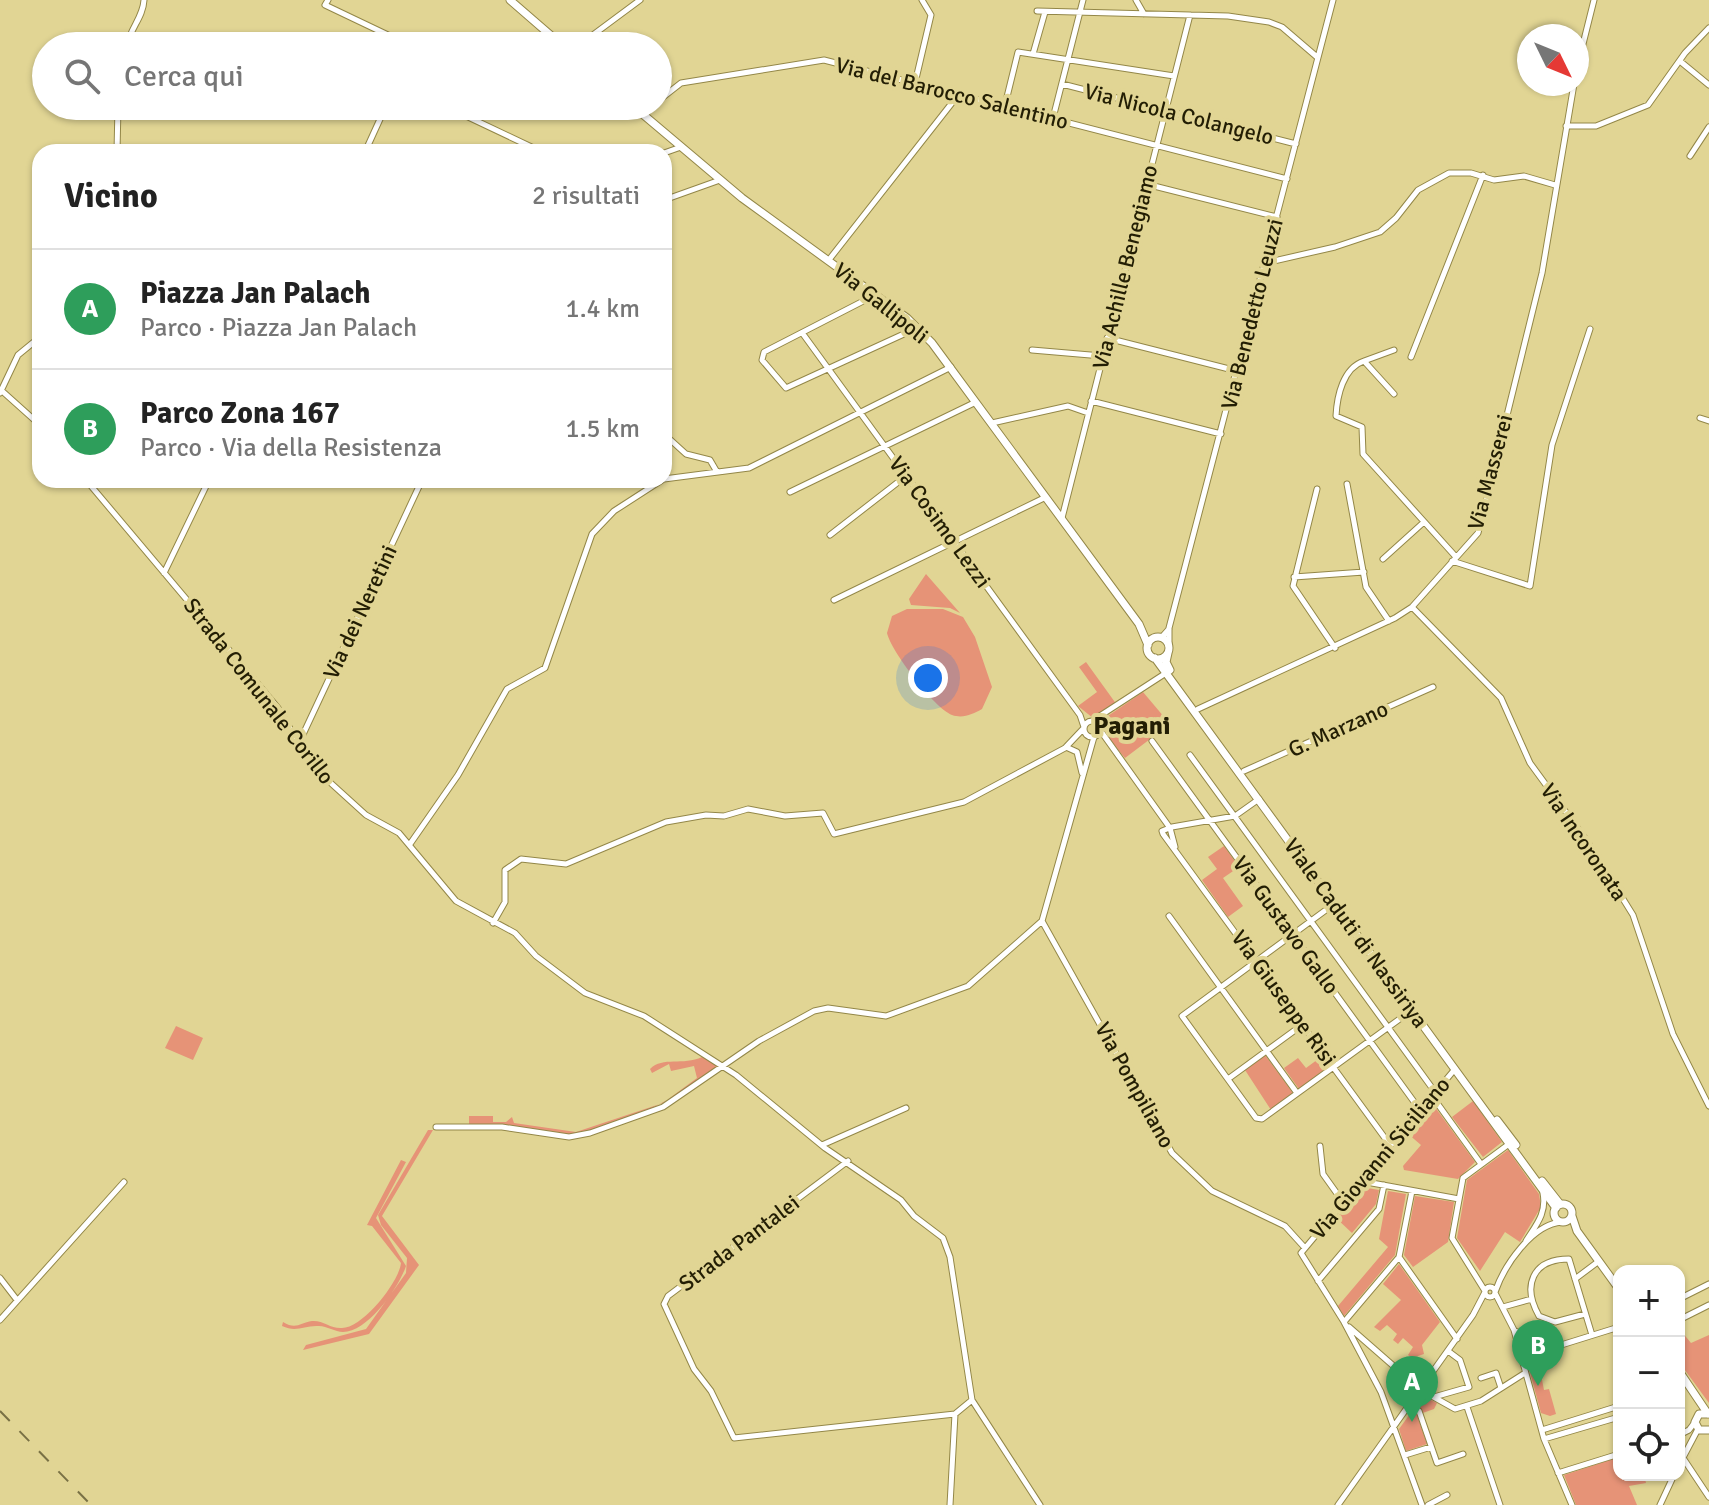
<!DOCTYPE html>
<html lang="it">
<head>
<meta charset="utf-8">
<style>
	body { margin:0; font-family:Signika,sans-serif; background:#f2f2f2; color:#222 }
	.controls { position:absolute; right:24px; bottom:24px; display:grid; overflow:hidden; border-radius:16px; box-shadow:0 2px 6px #0004 }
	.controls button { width:72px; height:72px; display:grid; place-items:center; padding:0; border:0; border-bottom:2px solid #e0e0e0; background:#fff; color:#222; font:40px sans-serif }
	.compass { position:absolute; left:1517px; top:24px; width:72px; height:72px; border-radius:50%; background:#fff; box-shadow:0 2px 6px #0004; rotate:133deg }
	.you { position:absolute; left:928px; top:678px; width:28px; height:28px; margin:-20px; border:6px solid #fff; border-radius:50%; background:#1a73e8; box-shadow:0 0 0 12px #1a73e833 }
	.badge { display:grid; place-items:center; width:52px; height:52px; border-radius:50%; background:#7c3aed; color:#fff; font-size:26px; font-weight:700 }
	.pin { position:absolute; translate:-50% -66px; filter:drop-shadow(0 2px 4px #0008) }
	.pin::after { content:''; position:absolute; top:42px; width:28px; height:24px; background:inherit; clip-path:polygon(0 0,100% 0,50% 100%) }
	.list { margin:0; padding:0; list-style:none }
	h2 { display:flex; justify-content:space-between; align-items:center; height:104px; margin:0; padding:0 32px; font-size:34px }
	h2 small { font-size:26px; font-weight:400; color:#767676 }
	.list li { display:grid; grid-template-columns:52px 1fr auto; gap:24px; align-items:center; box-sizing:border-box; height:120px; padding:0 32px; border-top:2px solid #e0e0e0 }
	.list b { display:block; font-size:30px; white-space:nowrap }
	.list p { margin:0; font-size:26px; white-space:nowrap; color:#767676 }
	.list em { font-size:26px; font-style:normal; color:#767676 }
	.icon { flex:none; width:44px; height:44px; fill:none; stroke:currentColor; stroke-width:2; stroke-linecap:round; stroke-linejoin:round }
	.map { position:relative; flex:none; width:1709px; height:1505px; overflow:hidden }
	.search { position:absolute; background:#fff; box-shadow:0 2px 6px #0004; left:32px; top:32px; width:640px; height:88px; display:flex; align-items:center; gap:20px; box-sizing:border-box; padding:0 28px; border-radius:44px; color:#767676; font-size:30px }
	.panel { position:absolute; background:#fff; box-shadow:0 2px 6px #0004; left:32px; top:144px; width:640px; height:344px; border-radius:24px }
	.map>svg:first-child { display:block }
</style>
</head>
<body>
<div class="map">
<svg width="1709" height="1505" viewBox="0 0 1709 1505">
	<rect width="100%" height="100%" fill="#e1d594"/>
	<!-- green -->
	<path fill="#e69377" d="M926 574 960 613 950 608 911 605 909 599Z
		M907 609H943L963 617 975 637 992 687 982 709C973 714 963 719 952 715 934 708 891 651 887 633L892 616Z
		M1086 662 1117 705 1093 718 1078 706 1097 692 1079 667Z
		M1143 692 1170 724 1125 758 1103 732 1102 720Z
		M1224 846 1239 867 1223 878 1243 906 1228 917 1202 880 1217 869 1208 857Z
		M176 1026 203 1038 193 1060 165 1048Z
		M1265 1055 1293 1093 1271 1110 1245 1070Z
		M702 1057 718 1066C671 1102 632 1121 575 1135L469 1125V1116H493V1122H506L512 1117 514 1123 576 1132 663 1103 697 1078 694 1066 671 1071 669 1064 652 1073 650 1069C663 1056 683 1066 702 1057Z
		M1321 1057 1328 1067 1299 1089 1284 1068 1298 1058 1306 1068Z
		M1473 1101 1502 1142 1483 1157 1452 1117Z
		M1432 1103 1475 1162 1458 1179 1404 1170 1403 1166 1421 1145 1407 1133Z
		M428 1130H433L382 1216 419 1265 369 1334 303 1350 306 1345 366 1329 406 1273 407 1258 381 1225 378 1215Z
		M1508 1150 1539 1194 1541 1207 1520 1242 1505 1232 1480 1271 1457 1238 1467 1180Z
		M401 1160 406 1162 376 1218 406 1266C399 1287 368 1332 343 1332 335 1332 327 1326 319 1326 304 1325 297 1333 282 1326L283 1322C296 1330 300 1323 312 1321 323 1320 331 1329 342 1328 363 1328 399 1282 401 1263L372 1226 367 1225Z
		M1362 1187 1379 1190 1376 1204 1352 1233 1336 1218Z
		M1388 1191 1406 1194 1395 1255 1344 1316 1338 1306 1388 1247 1379 1239Z
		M1415 1196 1454 1202 1448 1242 1413 1267 1404 1255Z
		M1399 1264 1440 1322 1422 1345 1424 1354 1412 1358 1408 1355 1413 1347 1403 1338 1398 1344 1393 1340 1397 1334 1387 1325 1380 1331 1374 1327 1401 1300 1383 1284Z
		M1682 1332 1691 1343 1709 1335V1403L1679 1362V1334Z
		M1537 1354 1544 1390 1549 1389 1556 1414 1550 1416 1541 1413 1526 1358Z
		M1423 1396 1437 1403 1434 1409 1417 1415 1427 1444 1406 1451 1399 1429Z
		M1619 1457V1475H1644L1646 1483 1629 1486 1637 1505H1576L1564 1475Z"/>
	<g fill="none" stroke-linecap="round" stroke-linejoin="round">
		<!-- minor casing -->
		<g stroke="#938748" stroke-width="7">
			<path id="minor" d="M328 0 325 5 411 46
				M1136 0 1144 14
				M1037 11 1228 16 1269 22 1282 27 1317 57
				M127 46C130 28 143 18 144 0
				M578 46 640 0
				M1033 54 1045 12
				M1681 62 1709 85
				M1577 68 1594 0
				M915 83 931 15 922 0
				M1062 84 1296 144
				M658 101 681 83 824 60 1287 179
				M1005 105 1018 52 1174 76
				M445 106 542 152
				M644 115 653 106
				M1053 118 1083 0
				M1566 126H1596L1648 105 1685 53 1709 28
				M117 152 118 106
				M365 152 386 106
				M664 153 681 147
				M1690 156 1709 127
				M1146 184 1277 217
				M664 200 720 180
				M828 261 959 94
				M1265 263 1335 247 1380 232 1396 218 1418 190 1449 173H1471L1494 180 1524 176 1555 185
				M875 295 764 352 762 360 786 388 917 328
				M803 334 1080 715 1084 727
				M1107 338 1237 371
				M1032 350 1102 356
				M1411 357 1483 175
				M1364 361 1394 350
				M1 390 40 425
				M0 393 18 355 40 337
				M1394 394 1364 361C1343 368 1337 396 1336 416L1362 427 1363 454 1456 557
				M1091 401 1221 434
				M1700 418 1709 421
				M992 423 1068 406 1088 413
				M664 434 686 454 710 460 717 472
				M664 479 749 468 951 367
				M86 480 278 708 312 766 366 815 399 833 456 901 515 933 536 956 585 993 644 1016 736 1075 825 1148 901 1200 914 1216 943 1238 950 1257 972 1400 1040 1505
				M1347 484 1366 587 1389 621
				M1317 489 1293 586 1335 648
				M790 492 976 402
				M1062 518 1190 15
				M830 535 906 476
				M1383 559 1424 522
				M1452 561 1530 586 1552 445 1590 329
				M164 573 209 480
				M1294 577 1364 572
				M834 600 1046 497
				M1412 607 1501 698 1530 763 1587 841 1633 915 1673 1034 1709 1106
				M1161 638 1169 629
				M1169 645V628L1333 0
				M1198 709 1395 618 1412 607 1478 533 1542 273 1574 84
				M1084 729a8 8 0 1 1 16 0a8 8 0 1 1-16 0Z
				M1092 721 1166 673
				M1100 730 1170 828 1175 847
				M1152 741 1420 1110
				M299 743 422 480
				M1066 747 1077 752 1082 773
				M1190 755 1435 1092
				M1244 771 1433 687
				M1259 799 1235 816 1172 827 1162 831 1163 834 1390 1145
				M410 844 458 775 507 689 545 668 592 534 614 511 662 480
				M1334 904 1182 1016 1256 1118 1262 1119 1412 1010
				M1169 916 1297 1093
				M1042 921 1172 1153 1212 1191 1285 1226 1305 1248
				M493 923 505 902V870L521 859 566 864 666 822 706 815 724 816 748 809 785 816 823 813 834 834 964 802 1065 748 1083 729
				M1228 1079 1302 1025
				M1432 1096 1481 1164
				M436 1127H502L569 1137 590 1133 663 1107 759 1041 814 1011 828 1008 886 1016 968 986 1042 921 1094 737
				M822 1145 906 1108
				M1320 1146 1323 1174 1343 1202
				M848 1161 668 1296 664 1304 694 1369 711 1391 734 1438 955 1414
				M1361 1181 1459 1199
				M1412 1191 1399 1257 1457 1339
				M1526 1241C1536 1225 1547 1213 1543 1193
				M0 1278 17 1300
				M1575 1279 1599 1261
				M1318 1281 1379 1209 1384 1185
				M1485 1292a5 5 0 1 1 10 0a5 5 0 1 1-10 0Z
				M1485 1291 1452 1238 1463 1178 1509 1144
				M1495 1292C1504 1266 1532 1224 1562 1222
				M1495 1293 1514 1330 1544 1439 1572 1505
				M1679 1299 1709 1284
				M1503 1307 1532 1299
				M1585 1314 1555 1322 1539 1316C1522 1286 1532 1259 1569 1259L1592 1335
				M0 1320 124 1182
				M1679 1320 1709 1305
				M1344 1322 1399 1257
				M1349 1327 1421 1390 1455 1409 1481 1401 1525 1373
				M1679 1328V1332
				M1515 1331 1558 1346 1619 1327
				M1481 1378 1496 1373 1501 1388
				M1679 1394V1398
				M1434 1397 1469 1387 1460 1360 1448 1351
				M1410 1405 1419 1411 1437 1463 1463 1454
				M1467 1407 1500 1505
				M1542 1430 1619 1406
				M1679 1435 1689 1430 1695 1422
				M1544 1439 1619 1417
				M1405 1455 1431 1447
				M1683 1458 1709 1497
				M1679 1465 1698 1429
				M1558 1473 1619 1454
				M950 1505 955 1414 972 1400
				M1338 1505 1473 1315 1485 1292
				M1422 1505 1381 1392 1344 1322 1301 1253 1455 1069
				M1428 1505 1447 1495
				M1660 1505 1674 1475"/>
		</g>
		<!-- major casing -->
		<g stroke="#938748" stroke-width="9">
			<path id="major" d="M510 0 563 46
				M633 106 742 198 907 318 932 343 1139 624 1148 645
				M1147 648a11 11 0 1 1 22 0a11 11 0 1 1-22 0Z
				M1168 653 1166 662 1170 670
				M1155 658 1556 1208
				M1497 1120 1516 1145
				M1542 1181 1560 1204
				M1554 1213a9 9 0 1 1 18 0a9 9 0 1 1-18 0Z
				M1572 1216 1577 1231 1619 1289
				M1679 1371 1708 1414
				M1708 1414H1699L1695 1422 1699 1430H1709"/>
		</g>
		<!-- minor -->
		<use href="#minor" stroke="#fff" stroke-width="5"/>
		<!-- major -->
		<use href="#major" stroke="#fff" stroke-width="7"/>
		<!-- rail -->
		<path stroke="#797145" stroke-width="2" stroke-dasharray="14 14" stroke-linecap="butt" d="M0 1411 91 1505"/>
	</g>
	<g text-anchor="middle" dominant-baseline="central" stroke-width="8" stroke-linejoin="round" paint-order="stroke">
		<!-- street labels -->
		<g font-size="22" fill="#231e04" stroke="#e1d594">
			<text transform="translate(952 93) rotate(14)">Via del Barocco Salentino</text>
			<text transform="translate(1179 114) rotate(14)">Via Nicola Colangelo</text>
			<text transform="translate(1125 267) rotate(-76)">Via Achille Benegiamo</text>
			<text transform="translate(881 303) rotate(39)">Via Gallipoli</text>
			<text transform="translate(1252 314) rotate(-76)">Via Benedetto Leuzzi</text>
			<text transform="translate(1490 472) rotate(-75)">Via Masserei</text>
			<text transform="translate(940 522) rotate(54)">Via Cosimo Lezzi</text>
			<text transform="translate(360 612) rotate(-65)">Via dei Neretini</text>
			<text transform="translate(259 691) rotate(52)">Strada Comunale Corillo</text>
			<text transform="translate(1338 729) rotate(-24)">G. Marzano</text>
			<text transform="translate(1584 842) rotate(56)">Via Incoronata</text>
			<text transform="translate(1286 925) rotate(54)">Via Gustavo Gallo</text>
			<text transform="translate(1356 933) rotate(54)">Viale Caduti di Nassiriya</text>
			<text transform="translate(1284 998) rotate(54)">Via Giuseppe Risi</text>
			<text transform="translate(1135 1085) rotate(61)">Via Pompiliano</text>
			<text transform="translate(1380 1158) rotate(-50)">Via Giovanni Siciliano</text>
			<text transform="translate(739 1243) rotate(-37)">Strada Pantalei</text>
		</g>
		<!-- quarter labels -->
		<g font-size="26" font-weight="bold" fill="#231e04" stroke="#e1d594">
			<text x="1132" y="726">Pagani</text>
		</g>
	</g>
</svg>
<div class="controls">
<button>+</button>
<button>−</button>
<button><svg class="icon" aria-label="locate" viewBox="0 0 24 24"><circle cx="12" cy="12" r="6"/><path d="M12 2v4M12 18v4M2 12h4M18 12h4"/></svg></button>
</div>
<svg class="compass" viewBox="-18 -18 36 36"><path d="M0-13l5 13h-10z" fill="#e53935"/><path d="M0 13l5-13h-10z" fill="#767676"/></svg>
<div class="you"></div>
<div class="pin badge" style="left:1412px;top:1422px;background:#2e9e5b">A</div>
<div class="pin badge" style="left:1538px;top:1386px;background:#2e9e5b">B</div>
<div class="search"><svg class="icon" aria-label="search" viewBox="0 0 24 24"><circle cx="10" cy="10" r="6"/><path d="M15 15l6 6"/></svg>Cerca qui</div>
<section class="panel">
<h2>Vicino<small>2 risultati</small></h2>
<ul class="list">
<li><span class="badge" style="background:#2e9e5b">A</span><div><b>Piazza Jan Palach</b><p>Parco · Piazza Jan Palach</p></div><em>1.4 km</em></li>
<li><span class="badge" style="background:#2e9e5b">B</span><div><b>Parco Zona 167</b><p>Parco · Via della Resistenza</p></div><em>1.5 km</em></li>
</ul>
</section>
</div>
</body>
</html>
